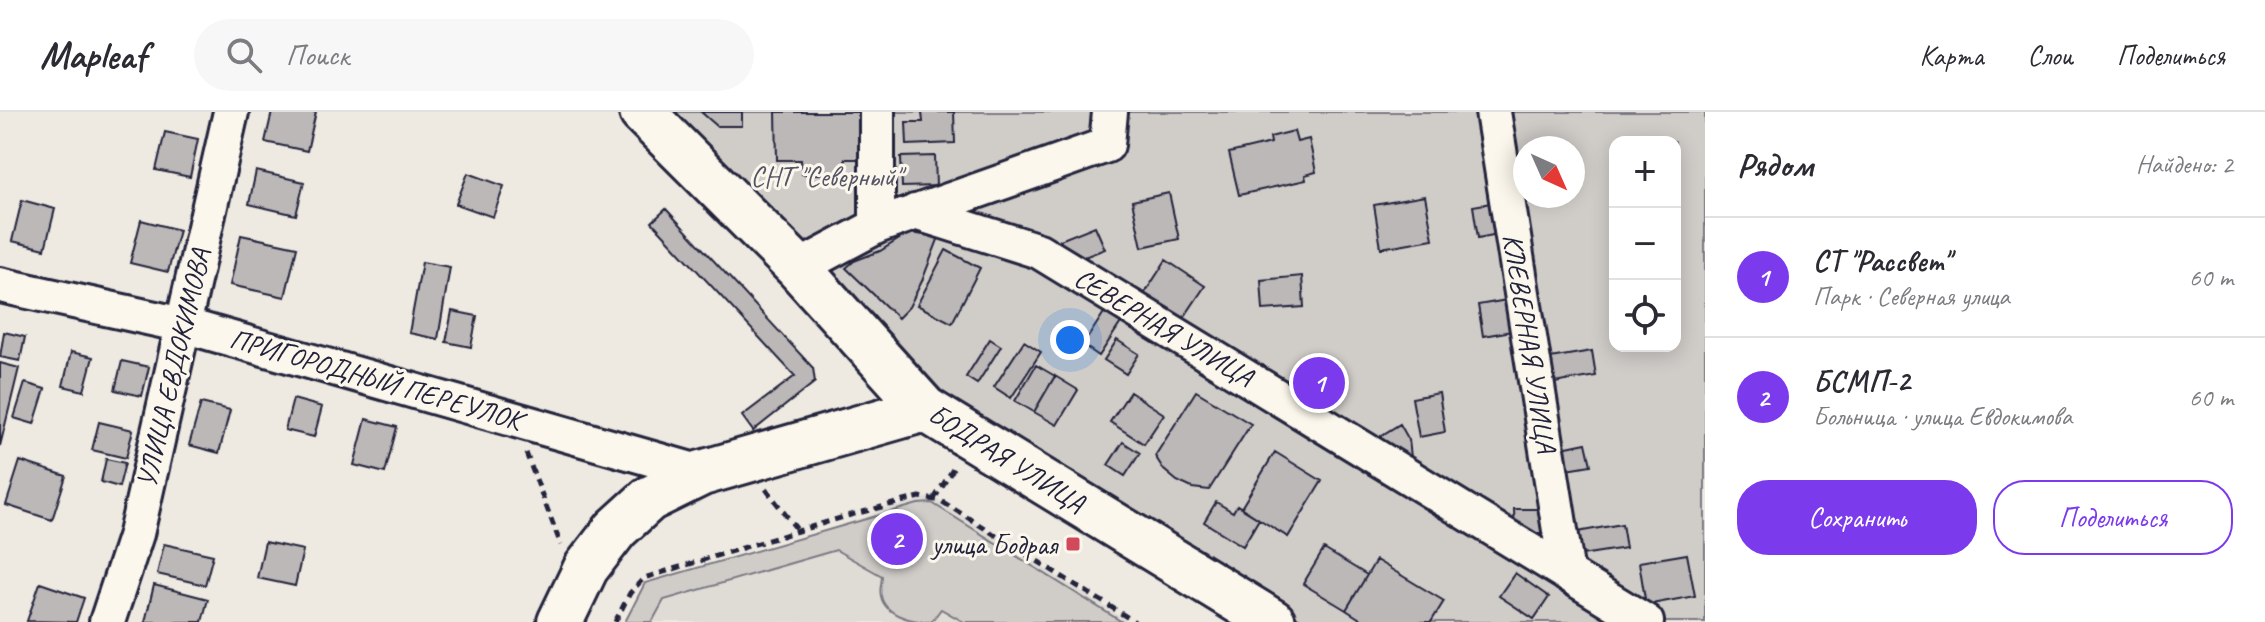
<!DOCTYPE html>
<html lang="ru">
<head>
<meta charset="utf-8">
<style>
	body { margin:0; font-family:Caveat,sans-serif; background:#f7f7f7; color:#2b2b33 }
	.controls { position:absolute; right:24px; top:24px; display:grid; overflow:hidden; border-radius:16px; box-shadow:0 4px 20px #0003 }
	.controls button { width:72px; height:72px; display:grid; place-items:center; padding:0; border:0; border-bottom:2px solid #e1e1e2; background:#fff; color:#2b2b33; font:40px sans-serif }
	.compass { position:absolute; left:1513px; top:24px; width:72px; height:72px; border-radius:50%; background:#fff; box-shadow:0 4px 20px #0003; rotate:135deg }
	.you { position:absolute; left:1070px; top:228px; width:28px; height:28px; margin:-20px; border:6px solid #fff; border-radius:50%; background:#1a73e8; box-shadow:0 0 0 12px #1a73e833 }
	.badge { display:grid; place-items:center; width:52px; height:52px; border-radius:50%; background:#7c3aed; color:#fff; font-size:26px; font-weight:700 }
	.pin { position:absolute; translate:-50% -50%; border:4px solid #fff; box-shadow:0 2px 8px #0006 }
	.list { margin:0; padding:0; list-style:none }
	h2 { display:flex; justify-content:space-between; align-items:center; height:104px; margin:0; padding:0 32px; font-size:34px }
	h2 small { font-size:26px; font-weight:400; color:#7c7c81 }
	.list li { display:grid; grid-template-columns:52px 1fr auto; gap:24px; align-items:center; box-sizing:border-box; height:120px; padding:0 32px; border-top:2px solid #e1e1e2 }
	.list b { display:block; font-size:30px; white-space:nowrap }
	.list p { margin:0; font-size:26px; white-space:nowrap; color:#7c7c81 }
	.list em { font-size:26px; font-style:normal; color:#7c7c81 }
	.actions { display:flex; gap:16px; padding:24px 32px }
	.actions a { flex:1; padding:18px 0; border:2px solid #7c3aed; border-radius:32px; text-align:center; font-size:28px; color:#7c3aed }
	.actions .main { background:#7c3aed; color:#fff }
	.icon { flex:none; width:44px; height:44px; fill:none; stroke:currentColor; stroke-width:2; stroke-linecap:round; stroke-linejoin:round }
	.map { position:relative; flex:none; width:1705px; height:510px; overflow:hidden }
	header { display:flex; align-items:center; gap:48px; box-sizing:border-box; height:112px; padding:0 40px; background:#fff; border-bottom:2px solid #e1e1e2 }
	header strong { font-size:38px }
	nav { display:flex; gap:44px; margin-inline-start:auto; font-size:28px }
	.search { width:560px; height:72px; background:#f7f7f7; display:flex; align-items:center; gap:20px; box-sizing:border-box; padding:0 28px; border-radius:44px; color:#7c7c81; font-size:30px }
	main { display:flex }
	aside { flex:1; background:#fff }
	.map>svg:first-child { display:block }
</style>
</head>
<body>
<header>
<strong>Mapleaf</strong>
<div class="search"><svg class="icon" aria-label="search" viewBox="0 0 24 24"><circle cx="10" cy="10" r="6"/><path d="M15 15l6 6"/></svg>Поиск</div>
<nav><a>Карта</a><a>Слои</a><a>Поделиться</a></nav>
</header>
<main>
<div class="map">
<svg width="1705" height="510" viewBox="0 0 1705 510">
	<rect width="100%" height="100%" fill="#eeeae2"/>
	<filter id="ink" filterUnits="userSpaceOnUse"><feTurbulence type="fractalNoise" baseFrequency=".0125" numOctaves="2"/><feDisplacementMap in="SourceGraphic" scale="16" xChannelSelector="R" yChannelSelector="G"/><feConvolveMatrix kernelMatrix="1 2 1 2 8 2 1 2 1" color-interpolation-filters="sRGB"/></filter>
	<g filter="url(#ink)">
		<!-- built -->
		<path fill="#dfdbd5" d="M932 384 1128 510H637L657 471Z"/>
		<!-- green -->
		<path fill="#d0cdc9" stroke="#797882" stroke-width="2" fill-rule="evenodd" d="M670 0H1705V510H1306L967 307 815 139 696 32ZM1615 30H1675V234H1615ZM1525 36H1573V84H1525Z
			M932 391 1122 510H964L941 497 931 510C914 510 885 504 881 484 879 478 882 470 882 464L836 438 664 488 652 510H625L645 471 918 392Z"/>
		<!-- building -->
		<path fill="#bcb8b8" stroke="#22223b" stroke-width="2" d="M272 0H316L307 39 265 30Z
			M701 0H742V14H717Z
			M776 0H869L870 47H845L846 62H802L801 48H777Z
			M922 0H954L955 31 907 33 906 10H923Z
			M1294 19 1297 30 1309 27 1316 60 1305 63 1306 68 1239 83 1229 41 1271 31 1270 25Z
			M165 20 198 27 190 65 156 58Z
			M935 44 936 74 902 75 901 45Z
			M256 59 304 70 296 103 249 92Z
			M468 61 504 74 493 105 456 92Z
			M1169 81 1179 127 1142 135 1132 89Z
			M1425 84 1433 127 1381 136 1374 93Z
			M22 88 55 97 45 137 12 129Z
			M1497 90 1503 121 1478 126 1473 94Z
			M666 97 813 256 815 270 753 319 742 304 795 264 652 110Z
			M141 108 179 118 168 160 130 151Z
			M1095 114 1105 137 1069 151 1060 128Z
			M909 121 939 125 922 169 909 195 898 206 846 156 854 149 880 139Z
			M241 123 297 135 285 185 230 173Z
			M946 138 980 156 952 211 917 193Z
			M1166 148 1205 174 1179 213 1141 187Z
			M422 150 450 155 438 227 409 221Z
			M1302 164 1304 195 1263 198 1261 168Z
			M1507 188 1512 219 1483 224 1478 193Z
			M452 199 477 204 471 235 446 230Z
			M1105 199 1122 209 1099 244 1083 233Z
			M4 220 25 225 20 249 0 245Z
			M990 227 1001 234 977 272 966 265Z
			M1117 228 1139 242 1126 262 1104 248Z
			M1024 229 1041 240 1011 286 994 275Z
			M1592 239 1596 264 1548 272 1544 247Z
			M71 240 93 245 84 279 63 274Z
			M122 249 149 255 142 284 115 278Z
			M0 251 19 256 0 334Z
			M1036 253 1055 264 1034 300 1015 289Z
			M1055 264 1078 278 1057 313 1034 300Z
			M25 271 45 277 34 312 14 306Z
			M1196 279 1251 312 1209 378 1192 376 1177 369 1164 358 1155 344Z
			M1130 280 1164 302 1144 332 1110 310Z
			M1439 281 1445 320 1419 325 1412 286Z
			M293 287 322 295 314 325 285 318Z
			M201 291 230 298 219 341 189 333Z
			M366 307 397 315 385 361 354 353Z
			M99 310 133 318 126 346 92 338Z
			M1400 312 1409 328 1413 362 1369 331Z
			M1123 330 1140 341 1125 364 1108 353Z
			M1586 331 1591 353 1561 358 1557 337Z
			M1275 340 1322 369 1288 425 1241 396Z
			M106 347 125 351 119 375 101 370Z
			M20 349 66 364 52 408 6 393Z
			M1216 390 1233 400 1237 393 1259 407 1243 434 1204 410Z
			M1514 397H1549V421H1515Z
			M1622 412 1626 436 1581 443 1577 420Z
			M265 430 303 438 295 474 257 466Z
			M164 432 213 443 205 473 157 462Z
			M1324 437 1367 463 1346 498 1303 472Z
			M1687 442 1695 484 1646 493 1639 450Z
			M1376 448 1444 489 1431 510H1365L1346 498Z
			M1515 461 1549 485 1534 507 1499 484Z
			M40 471 84 486 76 510 27 509Z
			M154 473 208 487 202 510H145Z"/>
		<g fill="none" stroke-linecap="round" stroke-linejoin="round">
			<!-- street casing -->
			<g stroke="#22223b" stroke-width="40">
				<path id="street" d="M877 0V114
					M1493 0 1567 462
					M915 100 1039 139 1646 510
					M798 156 877 114 1107 33 1110 0
					M0 173 183 213 702 361
					M107 510 136 422 231 0"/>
			</g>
			<!-- secondary casing -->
			<g stroke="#22223b" stroke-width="50">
				<path id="secondary" d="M642 0 798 156 925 297 1273 510
					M560 510 586 456 616 417 649 387 702 361 925 297"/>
			</g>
			<!-- path -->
			<path stroke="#22223b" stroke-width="5" stroke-dasharray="8 6" stroke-linecap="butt" d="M526 341 561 433
				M766 377 798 419
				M934 387 955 354
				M615 510 630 481 644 466 847 404 920 385 941 389 1135 510"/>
			<!-- street -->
			<use href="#street" stroke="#fbf7ec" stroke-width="34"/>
			<!-- secondary -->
			<use href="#secondary" stroke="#fbf7ec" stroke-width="44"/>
		</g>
	</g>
	<!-- markers -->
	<rect fill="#d1495b" stroke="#fbf7ec" stroke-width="3" x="1065" y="424" width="16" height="16" rx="4"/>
	<g text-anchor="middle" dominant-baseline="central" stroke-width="6" stroke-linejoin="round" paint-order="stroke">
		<!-- park labels -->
		<g font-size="28" fill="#565566" stroke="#fbf7ec">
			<text x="826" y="64">СНТ "Северный"</text>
		</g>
		<!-- street labels -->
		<g font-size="28" fill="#22223b" stroke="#fbf7ec">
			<text transform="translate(1164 215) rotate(31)">СЕВЕРНАЯ УЛИЦА</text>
			<text transform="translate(1530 231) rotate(81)">КЛЕВЕРНАЯ УЛИЦА</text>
			<text transform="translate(173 256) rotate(-77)">УЛИЦА ЕВДОКИМОВА</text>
			<text transform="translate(376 267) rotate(16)">ПРИГОРОДНЫЙ ПЕРЕУЛОК</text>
			<text transform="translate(1007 346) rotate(32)">БОДРАЯ УЛИЦА</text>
		</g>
		<!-- poi labels -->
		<g font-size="28" fill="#22223b" stroke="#fbf7ec" text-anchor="end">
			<text x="1057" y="432">улица Бодрая</text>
		</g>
	</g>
</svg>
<div class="controls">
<button>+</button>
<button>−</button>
<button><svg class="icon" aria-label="locate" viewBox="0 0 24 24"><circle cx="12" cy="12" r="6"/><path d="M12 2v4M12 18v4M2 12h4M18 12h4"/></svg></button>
</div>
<svg class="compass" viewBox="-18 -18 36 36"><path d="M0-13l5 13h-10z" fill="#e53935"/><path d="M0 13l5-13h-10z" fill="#7c7c81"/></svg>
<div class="you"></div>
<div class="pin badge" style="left:1319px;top:271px">1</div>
<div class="pin badge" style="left:897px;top:427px">2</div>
</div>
<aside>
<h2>Рядом<small>Найдено: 2</small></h2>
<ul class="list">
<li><span class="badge">1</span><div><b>СТ &quot;Рассвет&quot;</b><p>Парк · Северная улица</p></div><em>60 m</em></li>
<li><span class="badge">2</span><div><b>БСМП-2</b><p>Больница · улица Евдокимова</p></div><em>60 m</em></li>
</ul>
<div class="actions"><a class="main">Сохранить</a><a>Поделиться</a></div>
</aside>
</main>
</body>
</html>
